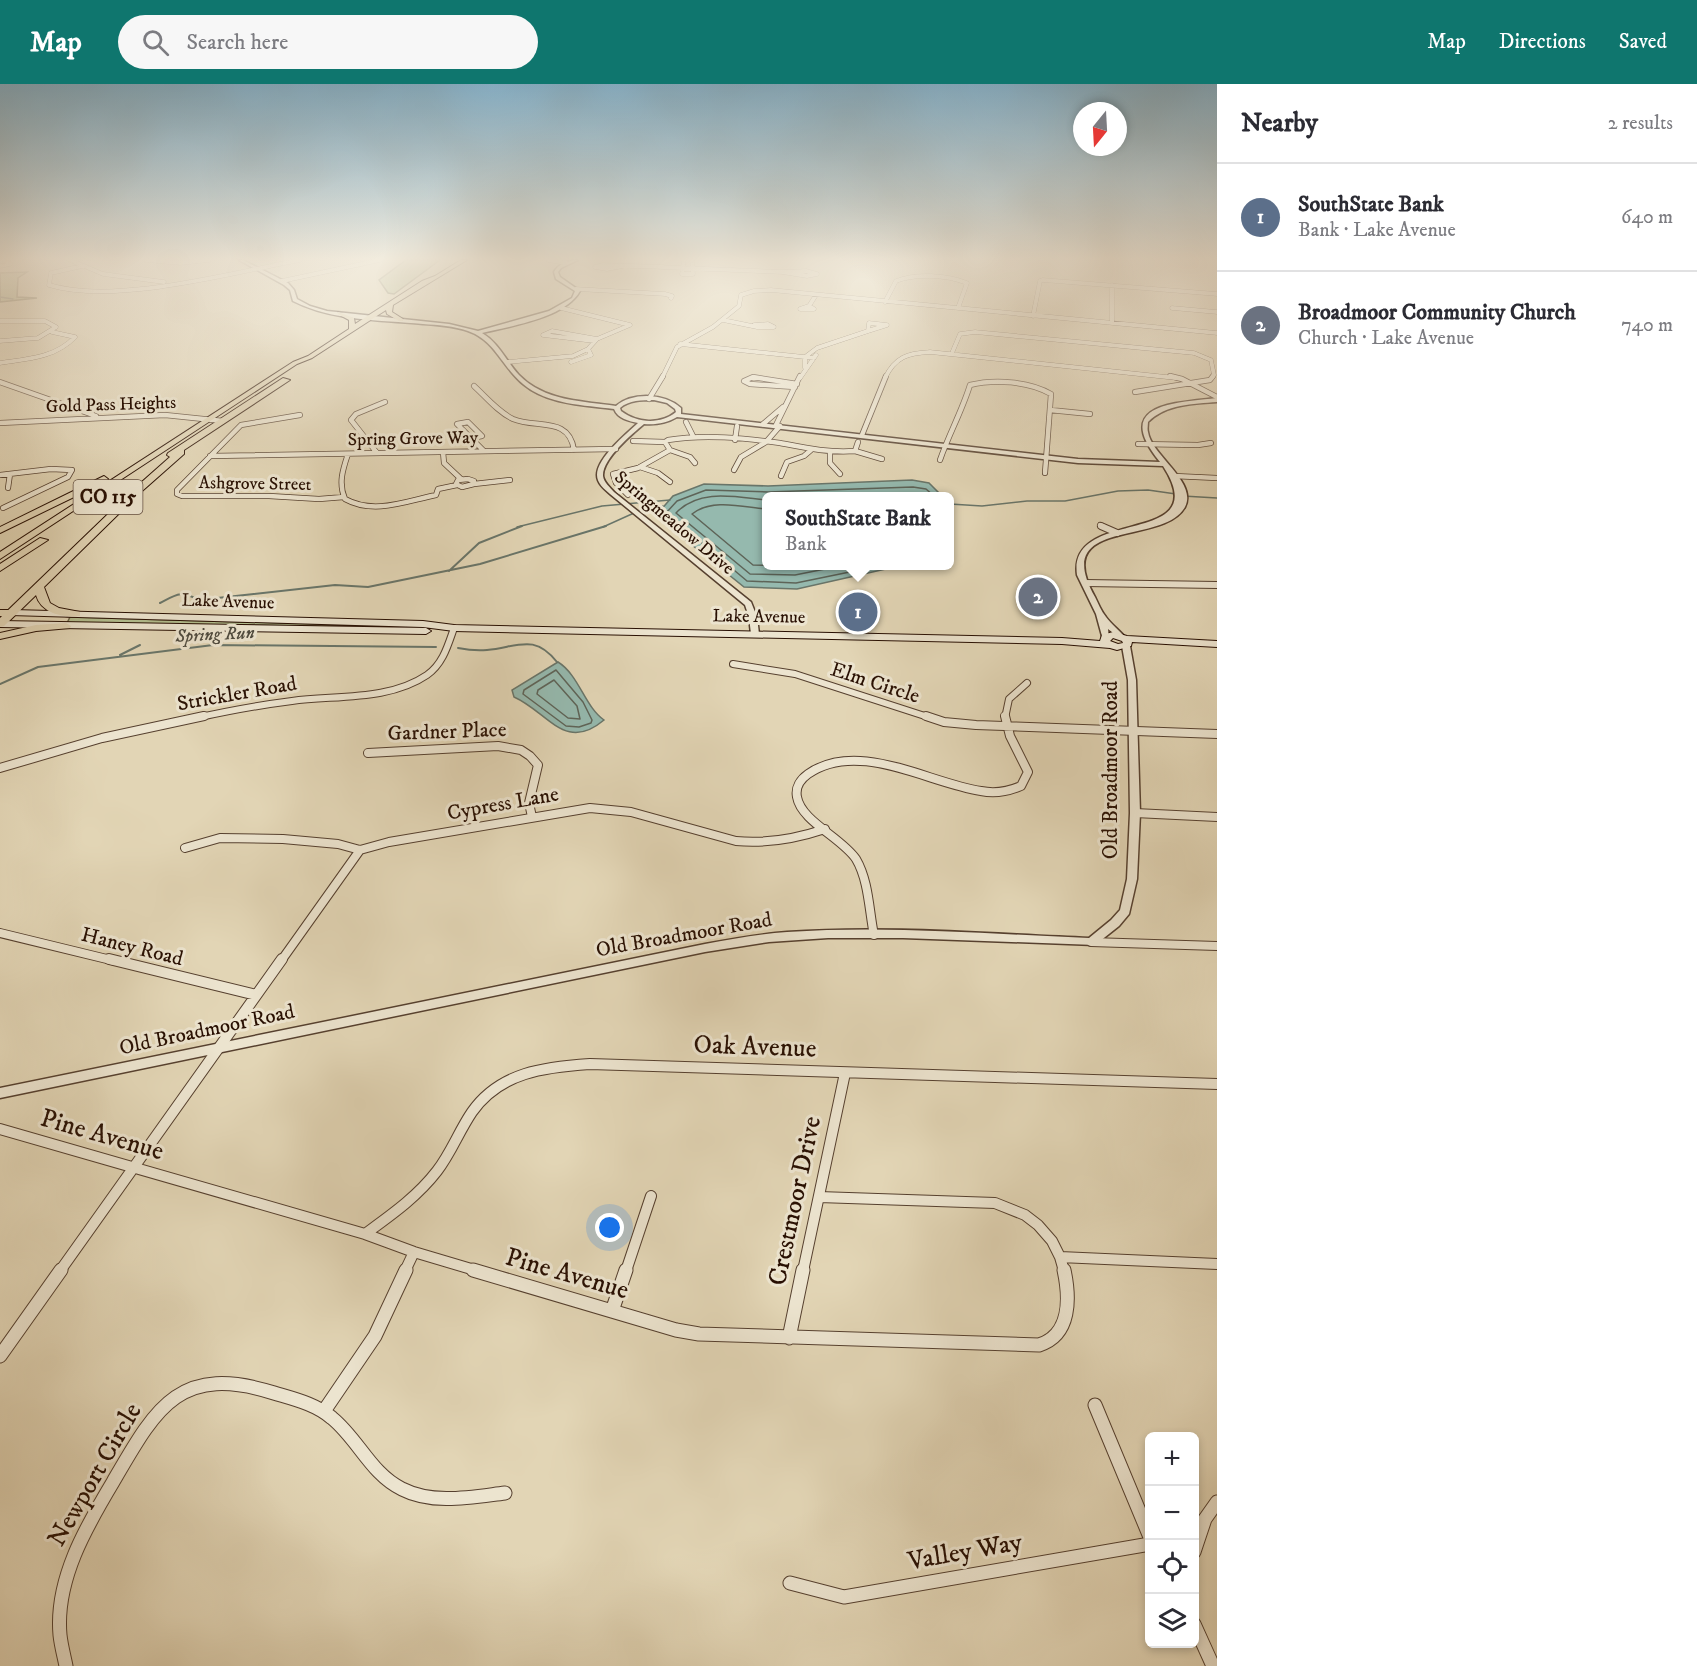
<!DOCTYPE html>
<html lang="en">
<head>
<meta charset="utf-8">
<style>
	body { margin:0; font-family:"IM FELL DW Pica",serif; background:#f7f7f7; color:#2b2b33 }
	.controls { position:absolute; right:18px; bottom:18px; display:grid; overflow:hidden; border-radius:9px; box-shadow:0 3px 9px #0003 }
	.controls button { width:54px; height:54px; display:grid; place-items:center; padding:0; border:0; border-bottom:2px solid #e1e1e2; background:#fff; color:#2b2b33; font:30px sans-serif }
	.compass { position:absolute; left:1073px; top:18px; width:54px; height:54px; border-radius:50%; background:#fff; box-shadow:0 3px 9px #0003; rotate:198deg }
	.you { position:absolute; left:610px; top:1144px; width:21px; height:21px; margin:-15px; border:4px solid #fff; border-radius:50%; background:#1a73e8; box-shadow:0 0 0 9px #1a73e833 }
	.badge { display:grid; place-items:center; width:39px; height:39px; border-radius:50%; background:#0f766e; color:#fff; font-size:20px; font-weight:700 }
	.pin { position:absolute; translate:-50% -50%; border:3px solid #fff; box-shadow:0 2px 6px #0006 }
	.popup { position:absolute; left:762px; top:408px; width:192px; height:78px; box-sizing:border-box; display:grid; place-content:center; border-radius:9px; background:#fff; filter:drop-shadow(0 2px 4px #0005); font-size:20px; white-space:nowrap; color:#7c7c81 }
	.popup b { font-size:22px; color:#2b2b33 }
	.popup::after { content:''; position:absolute; left:50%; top:100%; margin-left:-12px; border:12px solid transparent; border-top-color:#fff }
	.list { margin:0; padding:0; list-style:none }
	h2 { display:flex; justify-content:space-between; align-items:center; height:78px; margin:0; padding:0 24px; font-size:26px }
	h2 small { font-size:20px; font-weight:400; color:#7c7c81 }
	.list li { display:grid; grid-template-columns:39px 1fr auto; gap:18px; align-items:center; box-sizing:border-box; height:108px; padding:0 24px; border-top:2px solid #e1e1e2 }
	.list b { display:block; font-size:22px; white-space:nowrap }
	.list p { margin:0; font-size:20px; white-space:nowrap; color:#7c7c81 }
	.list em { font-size:20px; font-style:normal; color:#7c7c81 }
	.icon { flex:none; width:33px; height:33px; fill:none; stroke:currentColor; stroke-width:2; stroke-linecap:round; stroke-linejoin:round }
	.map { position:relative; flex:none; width:1217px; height:1582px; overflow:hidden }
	header { display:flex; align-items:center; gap:36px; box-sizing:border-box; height:84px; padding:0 30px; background:#0f766e; color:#fff }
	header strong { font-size:28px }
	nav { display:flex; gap:33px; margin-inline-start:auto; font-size:21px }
	.search { width:420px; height:54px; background:#f7f7f7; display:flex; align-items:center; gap:15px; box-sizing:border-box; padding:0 21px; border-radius:33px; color:#7c7c81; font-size:22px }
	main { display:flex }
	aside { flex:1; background:#fff }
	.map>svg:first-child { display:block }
</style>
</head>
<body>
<header>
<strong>Map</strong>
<div class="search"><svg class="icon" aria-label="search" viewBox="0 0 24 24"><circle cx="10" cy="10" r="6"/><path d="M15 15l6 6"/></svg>Search here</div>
<nav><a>Map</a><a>Directions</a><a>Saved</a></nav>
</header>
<main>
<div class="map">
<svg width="1217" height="1582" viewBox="0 0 1217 1582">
	<rect width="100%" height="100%" fill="#e2d5b5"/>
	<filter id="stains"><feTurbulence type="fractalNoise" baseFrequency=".00333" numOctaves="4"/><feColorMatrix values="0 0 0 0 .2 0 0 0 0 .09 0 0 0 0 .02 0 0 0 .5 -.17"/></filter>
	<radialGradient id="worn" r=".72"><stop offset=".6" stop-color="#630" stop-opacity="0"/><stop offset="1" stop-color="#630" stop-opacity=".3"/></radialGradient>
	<!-- green -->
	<path fill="#b2bd8e" stroke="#6d6648" stroke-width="1.5" d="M406 176H440L394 210 388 209 379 196Z
		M27 188 18 194 17 213 37 214 0 218V189Z
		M70 533 413 543 67 539Z"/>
	<!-- water -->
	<path fill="#95b9ae" stroke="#697569" stroke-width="1.5" d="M912 396 929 399 942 412H766V482H899L797 505 744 503 660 435 659 428 673 412 704 400 768 402Z
		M558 578C579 591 585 623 604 636 565 669 548 628 514 613L512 606Z"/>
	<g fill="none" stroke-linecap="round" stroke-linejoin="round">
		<!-- shore -->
		<path stroke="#5e6458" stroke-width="1.5" d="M766 416C736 413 699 404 676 429L750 490 795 491 840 482
			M766 425C743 423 712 414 692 430L753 481 798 482
			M879 482 796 499 747 497 666 429 677 417 706 406 768 408 913 403 926 405 934 412
			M556 586 583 618 592 636 591 639 579 643 566 642 523 610 524 606Z
			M554 596 577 622 580 635 568 634 537 610 538 606Z"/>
		<!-- stream-far1 -->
		<path stroke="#697569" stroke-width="1.5" d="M0 213 13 215
			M1183 412 1217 414
			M950 420 982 422 1027 417H1065L1118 407 1148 406 1176 410
			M517 443 602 422 670 416
			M603 443 645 424 663 422"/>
		<!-- stream -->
		<path stroke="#697569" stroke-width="2" d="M449 487 479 459 522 442
			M160 519C177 510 181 506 199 516L335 501 368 503 480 480 606 442
			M458 564C468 566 477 567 487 566 518 563 534 549 557 578
			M120 571 140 561
			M0 600 38 583 213 561 436 563"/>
		<!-- minor-far5 casing -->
		<g stroke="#56402f" stroke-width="4.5">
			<path id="minor-far5" d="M70 176 103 190 164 198
				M146 176 180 179 209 176
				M548 176 566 179
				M684 176 682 190H693L692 176
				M0 182 10 180 4 176
				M82 182 51 189 49 201C115 221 231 189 300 176
				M623 182 607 185 595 183 603 181 664 183
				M659 183 782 188
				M806 187 817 190 807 192 782 188Z
				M282 197 380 176
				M1112 201V239
				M576 205 665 210 672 212 671 214
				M885 218 896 197C916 189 947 191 967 199L958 224
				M809 222 814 225H800Z
				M809 222 816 211
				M1172 224 1217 228
				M1033 232 1040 197 1043 196 1217 210
				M723 236 757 243H774L768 240 754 241
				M0 237H45L56 243 38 254 0 257
				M869 239 887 241 868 247Z
				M594 257 543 251 552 247 597 255
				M680 260 814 274
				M952 269 960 250 975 248 1194 269 1211 276 1214 291 1212 294
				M507 278 573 272 588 265 597 255 630 241 561 224
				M571 278 591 271 588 265
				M0 279C27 275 55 274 75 253L52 248
				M805 284V273L817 264 868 247
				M662 294 677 263 713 243 739 222 741 211 754 207 771 206 1217 249
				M752 294H757
				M800 294 816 271
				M885 294C895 273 908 269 930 268L1176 294"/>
		</g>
		<!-- minor-far4 casing -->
		<g stroke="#56402f" stroke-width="6">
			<path id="minor-far4" d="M1170 292 1182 295 1217 313
				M0 298 96 332
				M474 302C486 313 498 328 513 335 537 345 569 332 574 366
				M795 303 750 300 744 297 753 293 797 300
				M1135 308 1210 296 1213 292
				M649 315 663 292
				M1050 326 1090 330
				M300 331 241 341 177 406V410L182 412H269L319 415 344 413
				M468 338 482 352 471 354 457 340Z
				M686 338 693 352
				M0 339 165 331 223 337
				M763 340 783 323
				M776 341 800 292
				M862 351 886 292
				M471 354 484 367
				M735 356 737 342
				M633 357 665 358
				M1138 360 1198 361 1211 359
				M670 366 690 373 695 379
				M855 367 882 375
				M443 368 444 379 461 395
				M377 369 351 336 356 330 385 318
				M348 370C343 385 338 399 345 415 374 431 406 417 436 411L438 405 457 401
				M830 370V379L840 390
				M210 372 616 365
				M940 376C949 350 962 327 970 301 994 295 1029 297 1051 310L1045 389
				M640 383 658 389 670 398
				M734 386 741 373 766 358 780 342
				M0 391 51 385 72 386 68 393 3 424
				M781 392 787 378 804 372 811 366
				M1174 392 1217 394
				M468 395 474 397V400L462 403 456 400 458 396Z
				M474 400 510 396
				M8 404 10 390
				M628 411 616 399 613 390 638 384 670 366 665 358 668 356C705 350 744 354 780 359 806 364 829 369 855 367L858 358
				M1100 441 1104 443"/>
		</g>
		<!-- minor-far3 casing -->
		<g stroke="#56402f" stroke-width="8">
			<path id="minor-far3" d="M1101 442 1117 449
				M1085 499 1217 501
				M733 580 795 590 931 634
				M196 634C228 627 260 621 292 617 335 611 389 617 427 591 443 580 448 561 454 544
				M1005 634 1009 615 1027 599"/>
		</g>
		<!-- minor-far2 casing -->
		<g stroke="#56402f" stroke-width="10">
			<path id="minor-far2" d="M926 632 944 638 976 641 1217 650
				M368 669 498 662 521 666 530 672 538 681 529 719 532 733
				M0 684 102 654 204 632
				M1135 729 1217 733
				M185 764 220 754 283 755 338 760 360 766 389 758 590 724 631 728 736 757C767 760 795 755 825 745
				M0 849 115 877
				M874 851C869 827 869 797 856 775 842 754 801 737 797 713 795 703 801 695 808 690 858 655 928 699 981 707 995 710 1007 708 1021 702L1028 688 1010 652 1005 632
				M1091 858 1217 862
				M281 877 360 766"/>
		</g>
		<!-- minor-far1 casing -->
		<g stroke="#56402f" stroke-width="12">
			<path id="minor-far1" d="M109 875 256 911
				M0 1045 365 1150 414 1168 478 1187
				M819 1113 995 1119 1025 1131 1038 1141 1052 1157 1060 1173 1217 1180
				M365 1150C391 1131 417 1113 437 1087 451 1069 459 1047 472 1028 500 988 545 983 590 980L1217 1000
				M1060 1173 1064 1187
				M60 1187 282 875
				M405 1187 414 1168
				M626 1187 651 1112
				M803 1187 845 989"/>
		</g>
		<!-- minor casing -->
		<g stroke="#56402f" stroke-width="15">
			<path id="minor" d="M473 1186 676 1246 699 1250 1039 1261C1071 1251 1070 1214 1064 1186
				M612 1227 626 1186
				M789 1254 803 1186
				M0 1272 61 1186
				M1095 1321 1150 1453
				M324 1327 375 1252 406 1186
				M1194 1468 1205 1435 1217 1418
				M790 1499 844 1513 1150 1460
				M1194 1540 1213 1582
				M66 1582C64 1572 61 1561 60 1551 55 1496 86 1443 113 1398 156 1324 179 1279 274 1309 294 1315 316 1320 332 1334 358 1355 371 1390 402 1405 433 1421 472 1413 505 1409"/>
		</g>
		<!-- tertiary casing -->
		<g stroke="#56402f" stroke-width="3">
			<path id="tertiary" d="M239 176H243L288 199 294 206 297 215 310 222 327 227 449 240 478 247 549 227 572 214 575 207 556 195 554 188C558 180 569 176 578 176L561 184 558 188 560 193 580 207C565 234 511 242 482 249 499 259 506 277 519 291 544 317 582 317 616 322 632 308 665 309 681 324V330L1078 375 1160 378C1112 320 1173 319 1217 314V318C1193 320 1166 320 1148 338 1148 341 1147 345 1148 348 1151 371 1198 398 1185 423 1163 463 1049 432 1095 513 1098 519 1101 527 1106 533 1111 540 1119 546 1125 553L1121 555 1108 545 1109 554H1103L1102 552 1096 530 1077 491C1067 421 1217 465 1163 382L1078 379 677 333C667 339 656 341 644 340 632 350 602 375 603 392 604 399 610 403 614 408L751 518 757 533 759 550 755 552 751 550 749 533 745 521 610 410C604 405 597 399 597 391 597 374 626 350 638 339 629 337 618 335 614 325 584 321 548 321 523 300 502 283 495 256 468 247 454 242 438 241 423 240 380 236 332 237 293 217L290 206 284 201ZM654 316 667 319 675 325 676 328C660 341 637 339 621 327L620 324C629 316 642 316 654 316Z
				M1123 560H1129L1130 562 1136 596 1140 729 1137 795 1129 830 1119 842 1095 861 903 854H828L769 858 705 868 0 1014V1004L705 860C732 855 759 850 787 848 887 841 988 850 1089 854L1111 836 1120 826 1127 795 1130 729 1128 596 1122 562Z"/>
		</g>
		<!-- secondary casing -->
		<g stroke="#280f02" stroke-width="2">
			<path id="secondary" d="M13 526 423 537 454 541 1062 554 1100 557 1102 551 1113 548 1127 552 1217 557V563L1132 558 1131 562 1117 566 1110 564 1062 560 454 547 423 543 10 531 9 529ZM1113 554 1122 557 1123 559 1118 560 1110 557Z
				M0 537 426 544 431 547 426 550 0 543Z"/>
		</g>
		<!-- primary casing -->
		<g stroke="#280f02" stroke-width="2">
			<path id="primary" d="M0 526H13L18 529 13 532H0Z"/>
		</g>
		<!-- trunk casing -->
		<g stroke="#280f02" stroke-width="2">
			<path id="trunk" d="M461 176H467L393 221 392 228 403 235V237H399L387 230 386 226 312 274 297 280 0 475V468L293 278 308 272 349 245V236L338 230V228L354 234 355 240 422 197 435 192Z
				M283 294 290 296 184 366V370L141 408 44 503 50 519 59 524 80 528V532C62 534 41 529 36 511L4 542 0 543V534L135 404 170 373 167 371 168 369Z
				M104 392 108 395 107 397 0 449V443Z
				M40 454 48 456 0 487V480Z
				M66 539 71 542 70 544 36 547 0 555V549L36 541Z"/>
		</g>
		<!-- minor-far5 -->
		<use href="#minor-far5" stroke="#ece4cf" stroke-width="4"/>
		<!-- minor-far4 -->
		<use href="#minor-far4" stroke="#ece4cf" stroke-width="4.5"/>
		<!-- minor-far3 -->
		<use href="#minor-far3" stroke="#ece4cf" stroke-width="6"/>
		<!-- minor-far2 -->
		<use href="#minor-far2" stroke="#ece4cf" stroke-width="8"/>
		<!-- minor-far1 -->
		<use href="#minor-far1" stroke="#ece4cf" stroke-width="10"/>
		<!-- minor -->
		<use href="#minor" stroke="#ece4cf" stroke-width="13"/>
		<!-- tertiary -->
		<use href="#tertiary" fill="#ece4cf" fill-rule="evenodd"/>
		<!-- secondary -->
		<use href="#secondary" fill="#ece4cf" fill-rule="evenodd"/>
		<!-- primary -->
		<use href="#primary" fill="#e2d5b5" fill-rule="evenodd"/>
		<!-- trunk -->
		<use href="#trunk" fill="#e2d5b5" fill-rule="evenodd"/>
	</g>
	<!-- sky -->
	<linearGradient id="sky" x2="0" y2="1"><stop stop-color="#87b6d1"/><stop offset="0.44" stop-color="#f2ecde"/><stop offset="1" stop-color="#f2ecde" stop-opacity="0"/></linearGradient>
	<rect width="1217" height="397" fill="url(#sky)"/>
	<g text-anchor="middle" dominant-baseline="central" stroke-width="6" stroke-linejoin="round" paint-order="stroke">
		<!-- far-street labels -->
		<g font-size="18" fill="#280f02" stroke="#ece4cf">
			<text transform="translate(111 321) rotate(-2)">Gold Pass Heights</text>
			<text transform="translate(413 355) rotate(-1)">Spring Grove Way</text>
			<text transform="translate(255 400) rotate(1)">Ashgrove Street</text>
			<text transform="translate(674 439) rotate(40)">Springmeadow Drive</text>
			<text transform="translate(228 518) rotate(2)">Lake Avenue</text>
			<text transform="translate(759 533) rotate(1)">Lake Avenue</text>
		</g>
		<!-- far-water labels -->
		<g font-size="18" font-style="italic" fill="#4e4a3e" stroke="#ece4cf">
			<text transform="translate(215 551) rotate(-3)">Spring Run</text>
		</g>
		<!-- shield labels -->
		<rect fill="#ece4cf" stroke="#634f40" stroke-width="1.5" x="73.5" y="396" width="69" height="34" rx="4.5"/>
		<g font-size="20" font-weight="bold" fill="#280f02">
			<text x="108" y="413">CO 115</text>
		</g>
		<!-- street labels -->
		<g font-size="21" fill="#280f02" stroke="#ece4cf">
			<text transform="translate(875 599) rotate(18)">Elm Circle</text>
			<text transform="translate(237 610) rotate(-10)">Strickler Road</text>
			<text transform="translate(447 648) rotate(-2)">Gardner Place</text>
			<text transform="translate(1111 686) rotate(-90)">Old Broadmoor Road</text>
			<text transform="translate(503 720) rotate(-10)">Cypress Lane</text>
			<text transform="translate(684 851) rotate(-10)">Old Broadmoor Road</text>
			<text transform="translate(132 863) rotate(14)">Haney Road</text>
			<text transform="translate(207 946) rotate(-12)">Old Broadmoor Road</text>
		</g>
		<!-- near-street labels -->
		<g font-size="26" fill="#280f02" stroke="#ece4cf">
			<text transform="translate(755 963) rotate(2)">Oak Avenue</text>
			<text transform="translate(102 1051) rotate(16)">Pine Avenue</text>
			<text transform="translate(795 1117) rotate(-78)">Crestmoor Drive</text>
			<text transform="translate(567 1190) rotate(16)">Pine Avenue</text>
			<text transform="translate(95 1391) rotate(-60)">Newport Circle</text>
			<text transform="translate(965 1468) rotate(-10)">Valley Way</text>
		</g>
	</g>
	<rect width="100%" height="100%" filter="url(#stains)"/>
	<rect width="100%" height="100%" fill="url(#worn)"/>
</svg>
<div class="controls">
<button>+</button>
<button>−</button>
<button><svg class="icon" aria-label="locate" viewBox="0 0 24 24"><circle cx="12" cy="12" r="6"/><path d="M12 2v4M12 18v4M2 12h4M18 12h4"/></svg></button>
<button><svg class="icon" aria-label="layers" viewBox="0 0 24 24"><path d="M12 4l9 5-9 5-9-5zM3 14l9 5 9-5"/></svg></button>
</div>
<svg class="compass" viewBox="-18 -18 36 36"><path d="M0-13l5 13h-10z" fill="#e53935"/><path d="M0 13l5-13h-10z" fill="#7c7c81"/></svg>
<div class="you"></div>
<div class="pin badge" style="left:858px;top:528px;background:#5c6f8a">1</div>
<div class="popup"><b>SouthState Bank</b>Bank</div>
<div class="pin badge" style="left:1038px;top:513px;background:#6b7280">2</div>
</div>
<aside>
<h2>Nearby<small>2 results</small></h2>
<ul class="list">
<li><span class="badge" style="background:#5c6f8a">1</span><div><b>SouthState Bank</b><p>Bank · Lake Avenue</p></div><em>640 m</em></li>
<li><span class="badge" style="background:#6b7280">2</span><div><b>Broadmoor Community Church</b><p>Church · Lake Avenue</p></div><em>740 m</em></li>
</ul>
</aside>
</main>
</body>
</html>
